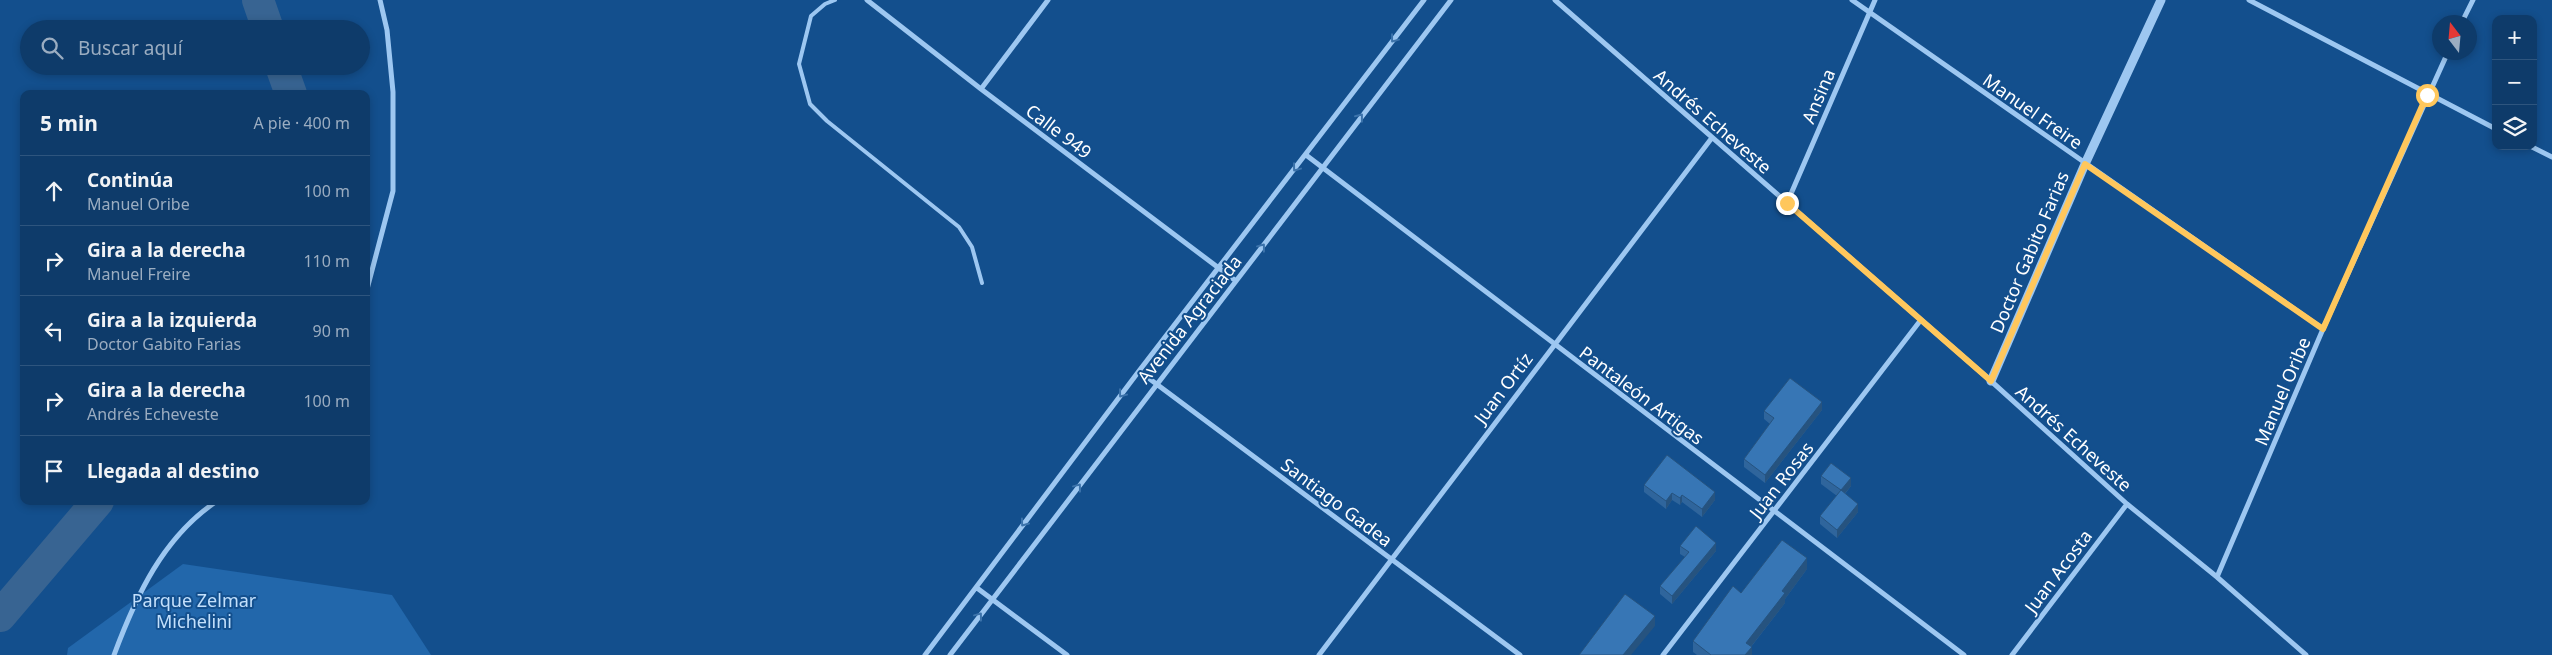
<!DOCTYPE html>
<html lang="es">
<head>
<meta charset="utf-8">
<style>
	body { margin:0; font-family:"Noto Sans",sans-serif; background:#174270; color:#f1f3f6 }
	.controls { position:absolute; right:15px; top:15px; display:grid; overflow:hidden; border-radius:10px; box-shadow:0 2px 8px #0003 }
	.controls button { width:45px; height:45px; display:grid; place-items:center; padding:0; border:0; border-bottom:1px solid #2e557e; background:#0e3b6a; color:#f1f3f6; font:25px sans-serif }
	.compass { position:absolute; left:2432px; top:15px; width:45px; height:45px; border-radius:50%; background:#0e3b6a; box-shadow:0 2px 8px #0003; rotate:344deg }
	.stop { position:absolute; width:15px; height:15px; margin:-11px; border:4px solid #ffc75c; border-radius:50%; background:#fff }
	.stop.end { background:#ffc75c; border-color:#fff; box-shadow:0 1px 5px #0008 }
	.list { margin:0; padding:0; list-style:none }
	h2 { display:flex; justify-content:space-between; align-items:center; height:65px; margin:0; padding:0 20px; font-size:21px }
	h2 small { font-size:16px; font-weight:400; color:#9badc1 }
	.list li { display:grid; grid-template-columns:32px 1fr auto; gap:15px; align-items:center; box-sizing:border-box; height:70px; padding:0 20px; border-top:1px solid #2e557e }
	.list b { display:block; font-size:19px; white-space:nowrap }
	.list p { margin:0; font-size:16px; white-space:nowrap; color:#9badc1 }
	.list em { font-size:16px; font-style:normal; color:#9badc1 }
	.icon { flex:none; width:28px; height:28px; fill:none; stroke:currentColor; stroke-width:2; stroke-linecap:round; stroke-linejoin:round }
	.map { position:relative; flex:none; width:2552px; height:655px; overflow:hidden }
	.search { position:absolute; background:#0e3b6a; box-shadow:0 2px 8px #0003; left:20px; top:20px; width:350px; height:55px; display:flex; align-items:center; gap:12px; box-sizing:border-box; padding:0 18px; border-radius:28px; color:#9badc1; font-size:19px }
	.panel { position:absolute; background:#0e3b6a; box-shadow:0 2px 8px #0003; left:20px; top:90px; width:350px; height:415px; border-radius:10px }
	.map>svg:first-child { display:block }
</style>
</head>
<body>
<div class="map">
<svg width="2552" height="655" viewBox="0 0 2552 655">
	<rect width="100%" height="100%" fill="#134f8d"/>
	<!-- green -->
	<path fill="#2267ab" d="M183 564 392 595 431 655H67L68 648Z"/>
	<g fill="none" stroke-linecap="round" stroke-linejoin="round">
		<!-- river -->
		<path stroke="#386492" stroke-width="32" d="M258 0 268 29
			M281 66 291 94
			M0 616 98 501"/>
		<!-- service -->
		<path stroke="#9dc7f1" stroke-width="4" d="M835 0 825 4 811 16 799 64 810 104 827 121 959 227 972 247 982 283"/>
		<!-- minor -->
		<path stroke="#9dc7f1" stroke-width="5" d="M867 0 981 89 1236 281
			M1555 0 1991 381 2127 504 2217 577 2306 655
			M1852 0 2323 329
			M2249 0 2496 129
			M2462 22 2473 0
			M981 89 1048 0
			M2530 146 2552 157
			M1306 155 1964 655
			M1787 203 1875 0
			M366 293 393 191V92L387 30 380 0
			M1139 371 1520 655
			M2217 577 2323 329 2448 52
			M977 588 1067 655
			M114 655C136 596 163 537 217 501
			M925 655 1139 371 1424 0
			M950 655 1451 0
			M1319 655 1711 139
			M1663 655 1920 321
			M2012 655 2127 504"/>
		<!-- tertiary -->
		<path stroke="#9dc7f1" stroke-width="9" d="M1991 381 2085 164 2161 0"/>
	</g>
	<!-- wall -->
	<path fill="#2f659c" d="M1822 410 1765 483 1744 467V459L1770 424 1764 419V411Z
		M1821 476 1851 486 1845 494 1858 512 1837 538 1820 524V516L1837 496 1821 484Z
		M1644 485 1715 500 1702 517 1682 502 1680 505 1672 500 1666 509 1644 492Z
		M1680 546 1716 551 1672 604 1660 594V586L1685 557 1680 554Z
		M1807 569 1785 599V603L1751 647 1752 655H1697L1693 652V641L1741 593Z"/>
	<!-- shaded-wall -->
	<path fill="#26537f" d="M1822 402V410L1765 483V475Z
		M1851 478V486L1841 498V490Z
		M1715 492V500L1702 517V509Z
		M1672 493V500L1666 509V501Z
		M1682 495V502L1680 505V498Z
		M1858 504V512L1837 538V530Z
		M1716 543V551L1672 604V596Z
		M1807 558V569L1785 599V603L1746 653V643L1782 591Z
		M1655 616V626L1631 655H1623Z
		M1752 647V655H1745Z"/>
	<!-- building -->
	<path fill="#3776b5" stroke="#26537f" d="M1790 378 1822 402 1765 475 1744 459 1774 418 1764 411Z
		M1667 455 1715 492 1702 509 1682 495 1680 498 1672 493 1666 501 1644 485Z
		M1831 463 1851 478 1841 490 1821 476Z
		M1841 490 1858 504 1837 530 1820 516Z
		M1696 526 1716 543 1672 596 1660 586 1689 552 1680 546Z
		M1782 540 1807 558 1782 591 1785 593 1746 643 1752 647 1745 655H1711L1693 641 1733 586 1741 593Z
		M1625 594 1655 616 1623 655H1579Z"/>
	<!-- one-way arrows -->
	<defs><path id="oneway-chevron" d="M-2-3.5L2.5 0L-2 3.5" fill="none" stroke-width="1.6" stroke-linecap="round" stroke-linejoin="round" transform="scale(1.25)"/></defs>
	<g stroke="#3c73ab">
		<use href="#oneway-chevron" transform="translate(1394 39) rotate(127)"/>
		<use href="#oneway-chevron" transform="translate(1360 117) rotate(-52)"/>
		<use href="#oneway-chevron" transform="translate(1296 168) rotate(127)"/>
		<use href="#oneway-chevron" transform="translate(1262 247) rotate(-53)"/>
		<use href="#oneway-chevron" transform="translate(1122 394) rotate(127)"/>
		<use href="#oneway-chevron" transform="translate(1078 487) rotate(-53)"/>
		<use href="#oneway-chevron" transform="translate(1024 523) rotate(126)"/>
		<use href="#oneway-chevron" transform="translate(979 616) rotate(-53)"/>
	</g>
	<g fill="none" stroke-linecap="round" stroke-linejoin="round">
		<!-- route -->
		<path stroke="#ffc75c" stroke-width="6" d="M1787 203 1991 381 2085 164 2323 329 2427 95"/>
	</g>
	<g text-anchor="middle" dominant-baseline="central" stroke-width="4" stroke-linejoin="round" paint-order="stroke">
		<!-- street labels -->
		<g font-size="18" fill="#fff" stroke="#134f8d">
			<text transform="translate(1818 96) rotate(-67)">Ansina</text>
			<text transform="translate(2033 111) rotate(35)">Manuel Freire</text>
			<text transform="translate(1713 121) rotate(41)">Andrés Echeveste</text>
			<text transform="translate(1059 131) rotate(37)">Calle 949</text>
			<text transform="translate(2029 252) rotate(-67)">Doctor Gabito Farias</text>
			<text transform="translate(1189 319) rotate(-52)">Avenida Agraciada</text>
			<text transform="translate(1503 388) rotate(-53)">Juan Ortíz</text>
			<text transform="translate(2282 391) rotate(-67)">Manuel Oribe</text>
			<text transform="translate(1642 395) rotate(37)">Pantaleón Artigas</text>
			<text transform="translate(2074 438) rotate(42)">Andrés Echeveste</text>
			<text transform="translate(1781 480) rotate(-52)">Juan Rosas</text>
			<text transform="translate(1337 502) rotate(37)">Santiago Gadea</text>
			<text transform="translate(2058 571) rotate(-53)">Juan Acosta</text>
		</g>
		<!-- park labels -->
		<g font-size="18" fill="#c3e0fc" stroke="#134f8d">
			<text x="194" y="600">Parque Zelmar<tspan x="194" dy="21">Michelini</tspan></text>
		</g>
	</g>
</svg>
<div class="controls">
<button>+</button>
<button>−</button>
<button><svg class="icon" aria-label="layers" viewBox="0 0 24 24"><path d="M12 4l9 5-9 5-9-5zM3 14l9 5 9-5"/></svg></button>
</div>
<svg class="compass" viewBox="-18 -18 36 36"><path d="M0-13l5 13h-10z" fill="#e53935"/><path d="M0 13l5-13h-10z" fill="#9badc1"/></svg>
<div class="stop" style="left:2427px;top:95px"></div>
<div class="stop end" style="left:1787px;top:203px"></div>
<div class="search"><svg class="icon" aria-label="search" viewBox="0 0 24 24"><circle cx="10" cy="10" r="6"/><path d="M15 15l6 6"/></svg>Buscar aquí</div>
<section class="panel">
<h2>5 min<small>A pie · 400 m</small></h2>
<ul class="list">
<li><svg class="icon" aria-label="ahead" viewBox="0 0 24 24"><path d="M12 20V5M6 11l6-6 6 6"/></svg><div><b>Continúa</b><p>Manuel Oribe</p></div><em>100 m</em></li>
<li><svg class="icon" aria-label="right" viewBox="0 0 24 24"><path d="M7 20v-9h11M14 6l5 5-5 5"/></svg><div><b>Gira a la derecha</b><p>Manuel Freire</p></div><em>110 m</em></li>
<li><svg class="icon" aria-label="left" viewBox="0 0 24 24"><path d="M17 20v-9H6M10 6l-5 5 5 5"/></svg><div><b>Gira a la izquierda</b><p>Doctor Gabito Farias</p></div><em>90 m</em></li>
<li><svg class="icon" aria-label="right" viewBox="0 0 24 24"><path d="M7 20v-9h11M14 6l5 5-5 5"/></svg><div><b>Gira a la derecha</b><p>Andrés Echeveste</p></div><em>100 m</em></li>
<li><svg class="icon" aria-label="arrive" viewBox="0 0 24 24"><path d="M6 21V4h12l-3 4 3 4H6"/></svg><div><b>Llegada al destino</b></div></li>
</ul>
</section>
</div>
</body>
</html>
